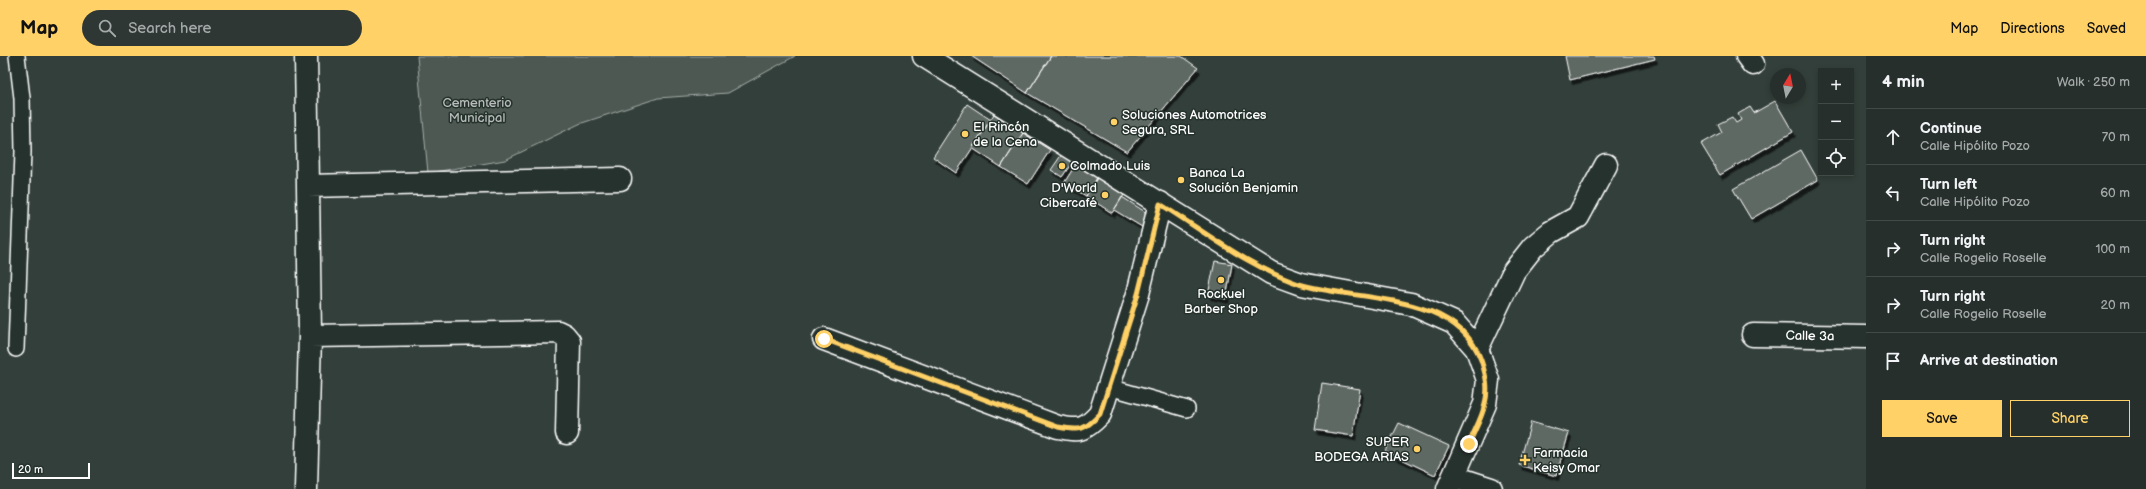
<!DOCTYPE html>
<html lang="en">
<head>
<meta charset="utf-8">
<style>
	body { margin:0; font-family:"Balsamiq Sans",sans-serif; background:#2e3734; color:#f1f3f6 }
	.controls { position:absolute; right:12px; top:12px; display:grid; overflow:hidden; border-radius:0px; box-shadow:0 2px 6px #0003 }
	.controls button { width:36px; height:36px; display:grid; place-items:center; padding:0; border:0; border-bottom:1px solid #424a48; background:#262f2c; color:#f1f3f6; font:20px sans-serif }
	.compass { position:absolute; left:1770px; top:12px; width:36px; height:36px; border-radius:50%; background:#262f2c; box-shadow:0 2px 6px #0003; rotate:10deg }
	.scale { position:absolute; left:12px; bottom:10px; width:78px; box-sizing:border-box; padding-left:4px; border:2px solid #fff; border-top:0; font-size:11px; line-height:14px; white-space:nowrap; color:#fff; -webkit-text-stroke:3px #26332d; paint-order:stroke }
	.stop { position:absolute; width:12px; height:12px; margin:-9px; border:3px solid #ffd166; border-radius:50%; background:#fff }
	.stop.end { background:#ffd166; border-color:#fff; box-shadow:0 1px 4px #0008 }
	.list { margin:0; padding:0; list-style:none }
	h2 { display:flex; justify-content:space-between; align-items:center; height:52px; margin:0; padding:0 16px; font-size:17px }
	h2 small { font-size:13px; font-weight:400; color:#a4a9a9 }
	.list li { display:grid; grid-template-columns:26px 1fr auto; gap:12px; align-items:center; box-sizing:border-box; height:56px; padding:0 16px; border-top:1px solid #424a48 }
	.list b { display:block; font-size:15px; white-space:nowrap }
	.list p { margin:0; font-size:13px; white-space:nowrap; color:#a4a9a9 }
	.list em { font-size:13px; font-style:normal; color:#a4a9a9 }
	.actions { display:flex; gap:8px; padding:12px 16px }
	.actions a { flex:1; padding:9px 0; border:1px solid #ffd166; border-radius:0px; text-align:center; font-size:14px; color:#ffd166 }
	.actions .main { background:#ffd166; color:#111 }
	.icon { flex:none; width:22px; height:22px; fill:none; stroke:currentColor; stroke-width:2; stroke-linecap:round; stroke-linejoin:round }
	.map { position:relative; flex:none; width:1866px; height:433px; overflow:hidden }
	header { display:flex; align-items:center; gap:24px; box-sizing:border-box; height:56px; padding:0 20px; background:#ffd166; color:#111 }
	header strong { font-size:19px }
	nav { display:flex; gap:22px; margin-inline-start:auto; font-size:14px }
	.search { width:280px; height:36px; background:#2e3734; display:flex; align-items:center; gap:10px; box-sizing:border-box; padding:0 14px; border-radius:22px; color:#a4a9a9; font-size:15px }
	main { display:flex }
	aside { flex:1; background:#262f2c }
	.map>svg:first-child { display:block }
</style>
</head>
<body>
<header>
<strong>Map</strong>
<div class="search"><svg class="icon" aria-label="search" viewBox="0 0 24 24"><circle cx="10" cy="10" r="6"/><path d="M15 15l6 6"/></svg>Search here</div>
<nav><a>Map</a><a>Directions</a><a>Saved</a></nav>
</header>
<main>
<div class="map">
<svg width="1866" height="433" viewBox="0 0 1866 433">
	<defs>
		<filter id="shadow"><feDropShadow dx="2.5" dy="4.5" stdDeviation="0" flood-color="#0009"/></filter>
	</defs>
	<rect width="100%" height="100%" fill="#333f3a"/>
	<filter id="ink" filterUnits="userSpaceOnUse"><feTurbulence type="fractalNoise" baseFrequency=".025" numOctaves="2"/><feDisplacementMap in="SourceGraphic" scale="8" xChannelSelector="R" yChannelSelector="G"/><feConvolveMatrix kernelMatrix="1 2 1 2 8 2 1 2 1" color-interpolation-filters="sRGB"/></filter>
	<g filter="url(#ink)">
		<!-- green -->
		<path fill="#4d5853" stroke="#a6aca9" d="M417 0H795L728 37 658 42 579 68 505 104 428 117Z"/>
		<!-- building -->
		<path fill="#5f6964" stroke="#fff" filter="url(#shadow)" d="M971 0H1051L1027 37Z
			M1051 0H1181L1198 12 1127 96 1027 37Z
			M1565 0H1654L1655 3 1570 24Z
			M1775 45 1793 76 1720 119 1701 88 1722 76 1718 68 1732 61 1736 67 1741 64 1738 58 1750 51 1754 57Z
			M967 48 991 64 956 117 933 101Z
			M994 58 1023 77 1001 111 972 92Z
			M1023 77 1050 94 1028 128 1001 111Z
			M1801 94 1818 124 1751 163 1733 133Z
			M1062 98 1073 105 1062 121 1051 114Z
			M1076 108 1097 122 1086 140 1064 127Z
			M1097 122 1124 139 1112 157 1086 140Z
			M1122 141 1150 159 1142 171 1114 154Z
			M1215 205 1232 208 1226 243 1208 239Z
			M1322 327 1360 333 1353 380 1315 374Z
			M1531 366 1569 377 1556 420 1519 409Z
			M1399 367 1449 390 1435 419 1385 395Z"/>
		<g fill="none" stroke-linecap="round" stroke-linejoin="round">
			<!-- lane casing -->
			<g stroke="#fff" stroke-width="18">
				<path id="lane" d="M16 293 23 96 22 42 17 0
					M1109 331 1187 353"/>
			</g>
			<!-- street casing -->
			<g stroke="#fff" stroke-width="25">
				<path id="street" d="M306 0 308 130
					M1747 0 1753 8
					M1753 279 1866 281
					M310 280 558 276 564 279 569 285 567 377
					M824 283 1058 371C1080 375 1084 375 1100 358L1138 238 1160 147
					M1477 293 1514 215 1533 191 1551 176 1578 161 1606 109
					M1454 421 1491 433
					M306 433 310 280 308 130 620 123"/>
			</g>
			<!-- secondary casing -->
			<g stroke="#fff" stroke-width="25">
				<path id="secondary" d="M924 0 1271 217 1301 228 1411 248 1454 267 1477 293 1488 324 1485 348 1448 433"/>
			</g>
			<!-- lane -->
			<use href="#lane" stroke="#26332d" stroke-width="15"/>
			<!-- street -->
			<use href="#street" stroke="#26332d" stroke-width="22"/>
			<!-- secondary -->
			<use href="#secondary" stroke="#26332d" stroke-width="22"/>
		</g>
	</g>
	<g fill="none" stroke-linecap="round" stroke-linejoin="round" filter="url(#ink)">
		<!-- route -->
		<path stroke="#ffd166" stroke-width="5" d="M824 283 1058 371C1080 375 1084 375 1100 358L1138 238 1160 148C1205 176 1249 211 1299 228 1357 246 1456 235 1481 304 1486 319 1489 332 1485 348 1482 362 1474 375 1469 388"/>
	</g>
	<!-- markers -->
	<g fill="#ffd166" stroke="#26332d" stroke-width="1.5">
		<circle cx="1114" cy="66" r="4"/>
		<circle cx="965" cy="78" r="4"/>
		<circle cx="1062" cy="110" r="4"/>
		<circle cx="1181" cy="124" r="4"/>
		<circle cx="1105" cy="139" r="4"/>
		<circle cx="1221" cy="224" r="4"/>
		<circle cx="1417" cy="393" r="4"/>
		<path d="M1523 398h4v4h4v4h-4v4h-4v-4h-4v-4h4z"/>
	</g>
	<g text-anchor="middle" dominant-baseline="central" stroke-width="3" stroke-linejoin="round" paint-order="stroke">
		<!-- park labels -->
		<g font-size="13" fill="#b8bcba" stroke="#26332d">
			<text x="477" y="47">Cementerio<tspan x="477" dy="15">Municipal</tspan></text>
		</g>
		<!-- poi labels -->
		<g font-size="13" fill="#fff" stroke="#26332d" text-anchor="start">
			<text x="1122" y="59">Soluciones Automotrices<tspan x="1122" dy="15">Segura, SRL</tspan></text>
			<text x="973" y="71">El Rincón<tspan x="973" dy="15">de la Cena</tspan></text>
			<text x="1070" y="110">Colmado Luis</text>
			<text x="1189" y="117">Banca La<tspan x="1189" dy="15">Solución Benjamin</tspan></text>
			<text x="1097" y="132" text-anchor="end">D'World<tspan x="1097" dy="15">Cibercafé</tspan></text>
			<text x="1221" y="238" text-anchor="middle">Rockuel<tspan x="1221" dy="15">Barber Shop</tspan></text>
			<text x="1409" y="386" text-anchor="end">SUPER<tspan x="1409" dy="15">BODEGA ARIAS</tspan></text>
			<text x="1533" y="397">Farmacia<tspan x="1533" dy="15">Keisy Omar</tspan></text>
		</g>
		<!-- street labels -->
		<g font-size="13" fill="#fff" stroke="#26332d">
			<text transform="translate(1810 280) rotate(1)">Calle 3a</text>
		</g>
	</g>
</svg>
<div class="controls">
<button>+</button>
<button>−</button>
<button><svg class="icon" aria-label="locate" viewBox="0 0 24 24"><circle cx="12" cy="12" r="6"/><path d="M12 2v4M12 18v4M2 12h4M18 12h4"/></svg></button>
</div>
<svg class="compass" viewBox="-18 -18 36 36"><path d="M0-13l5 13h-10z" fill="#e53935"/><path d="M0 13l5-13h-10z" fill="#a4a9a9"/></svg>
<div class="scale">20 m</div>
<div class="stop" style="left:824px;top:283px"></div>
<div class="stop end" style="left:1469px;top:388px"></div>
</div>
<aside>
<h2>4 min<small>Walk · 250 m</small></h2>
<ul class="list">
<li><svg class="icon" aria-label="ahead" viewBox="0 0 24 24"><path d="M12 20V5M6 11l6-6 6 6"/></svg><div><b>Continue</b><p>Calle Hipólito Pozo</p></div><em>70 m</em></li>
<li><svg class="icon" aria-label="left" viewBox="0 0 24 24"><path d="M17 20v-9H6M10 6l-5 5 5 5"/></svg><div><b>Turn left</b><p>Calle Hipólito Pozo</p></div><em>60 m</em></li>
<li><svg class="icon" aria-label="right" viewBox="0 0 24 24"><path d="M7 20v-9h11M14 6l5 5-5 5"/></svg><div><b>Turn right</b><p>Calle Rogelio Roselle</p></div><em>100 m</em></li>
<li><svg class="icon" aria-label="right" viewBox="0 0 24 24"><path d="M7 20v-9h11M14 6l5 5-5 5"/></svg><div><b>Turn right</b><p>Calle Rogelio Roselle</p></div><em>20 m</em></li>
<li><svg class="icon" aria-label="arrive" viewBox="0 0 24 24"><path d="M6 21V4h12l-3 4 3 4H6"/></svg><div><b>Arrive at destination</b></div></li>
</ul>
<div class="actions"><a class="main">Save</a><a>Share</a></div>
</aside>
</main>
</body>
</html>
